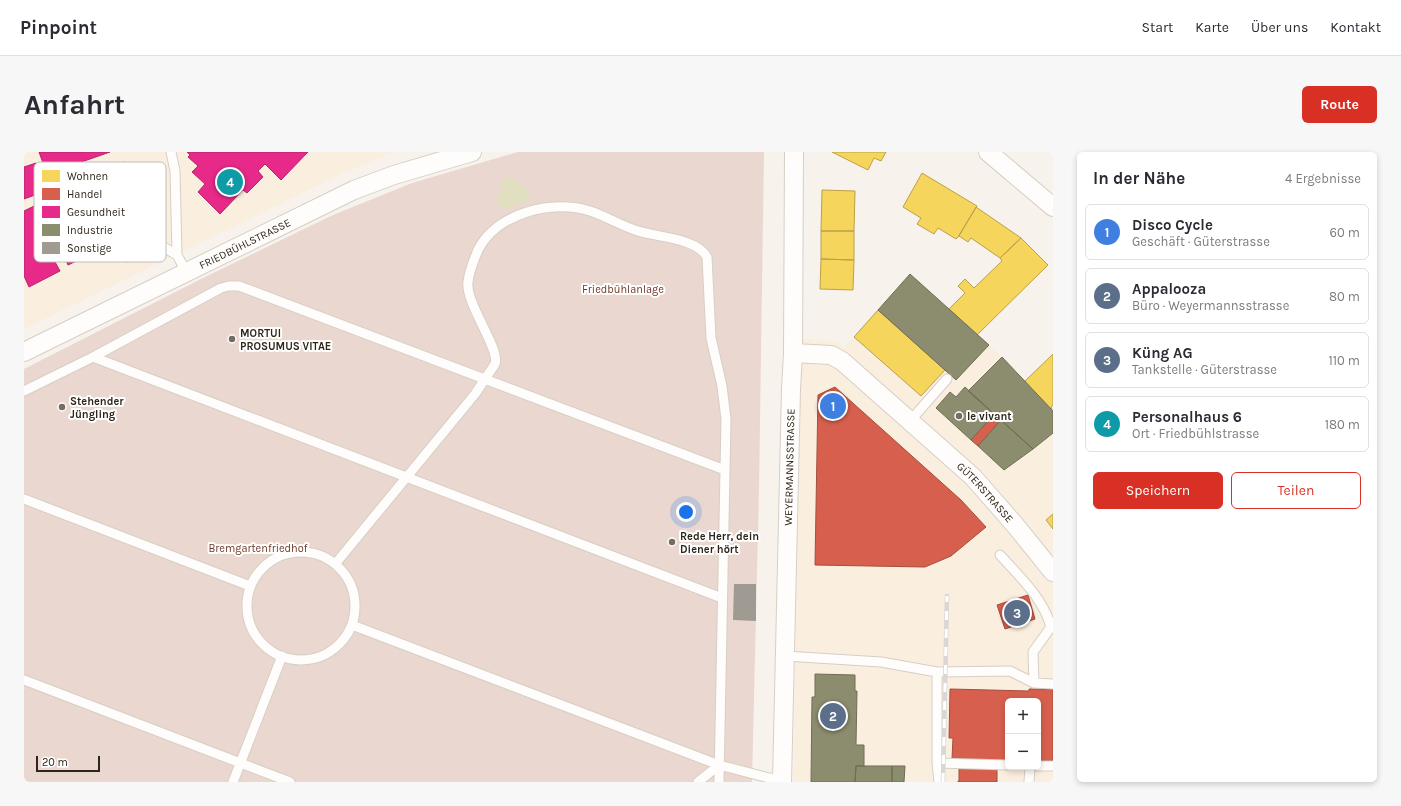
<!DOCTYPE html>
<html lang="de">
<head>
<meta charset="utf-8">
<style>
	body { margin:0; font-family:Karla,sans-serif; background:#f7f7f7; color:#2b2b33 }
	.controls { position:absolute; right:12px; bottom:12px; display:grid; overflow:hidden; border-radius:6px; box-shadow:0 2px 6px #0003 }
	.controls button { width:36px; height:36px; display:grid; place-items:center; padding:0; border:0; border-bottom:1px solid #e1e1e2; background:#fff; color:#2b2b33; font:20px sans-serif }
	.scale { position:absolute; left:12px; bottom:10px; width:64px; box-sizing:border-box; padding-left:4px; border:2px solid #2e2519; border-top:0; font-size:11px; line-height:14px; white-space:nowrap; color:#2e2519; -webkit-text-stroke:3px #fff; paint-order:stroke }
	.you { position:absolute; left:662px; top:360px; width:14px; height:14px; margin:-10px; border:3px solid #fff; border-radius:50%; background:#1a73e8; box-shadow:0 0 0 6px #1a73e833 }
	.badge { display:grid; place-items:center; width:26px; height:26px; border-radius:50%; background:#d93025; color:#fff; font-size:13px; font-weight:700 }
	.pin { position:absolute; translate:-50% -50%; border:2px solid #fff; box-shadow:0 1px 4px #0006 }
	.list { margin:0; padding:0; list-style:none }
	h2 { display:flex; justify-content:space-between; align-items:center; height:52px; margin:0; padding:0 16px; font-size:17px }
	h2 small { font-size:13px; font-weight:400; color:#7c7c81 }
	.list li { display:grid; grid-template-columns:26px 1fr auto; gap:12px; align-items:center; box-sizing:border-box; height:56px; margin:0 8px 8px; padding:0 8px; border:1px solid #e1e1e2; border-radius:6px }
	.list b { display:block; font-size:15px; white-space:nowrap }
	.list p { margin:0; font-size:13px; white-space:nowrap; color:#7c7c81 }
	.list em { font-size:13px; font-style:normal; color:#7c7c81 }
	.actions { display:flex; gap:8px; padding:12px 16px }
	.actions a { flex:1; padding:9px 0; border:1px solid #d93025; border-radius:6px; text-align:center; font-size:14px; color:#d93025 }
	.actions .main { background:#d93025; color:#fff }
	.map { position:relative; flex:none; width:1029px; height:630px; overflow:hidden; border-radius:6px }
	header { display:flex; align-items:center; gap:24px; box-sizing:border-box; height:56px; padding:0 20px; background:#fff; border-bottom:1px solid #e1e1e2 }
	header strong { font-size:19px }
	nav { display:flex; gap:22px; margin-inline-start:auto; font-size:14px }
	.intro { display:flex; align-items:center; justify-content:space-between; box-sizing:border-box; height:96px; padding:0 24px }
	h1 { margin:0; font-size:28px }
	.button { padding:10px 18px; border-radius:6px; background:#d93025; color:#fff; font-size:14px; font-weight:700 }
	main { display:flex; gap:24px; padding:0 24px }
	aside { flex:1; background:#fff; border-radius:6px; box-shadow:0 2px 6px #0003 }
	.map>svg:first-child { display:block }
</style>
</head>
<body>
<header>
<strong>Pinpoint</strong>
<nav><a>Start</a><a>Karte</a><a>Über uns</a><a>Kontakt</a></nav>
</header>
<div class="intro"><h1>Anfahrt</h1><a class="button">Route</a></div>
<main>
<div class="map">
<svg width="1029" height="630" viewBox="0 0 1029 630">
	<rect width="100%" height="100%" fill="#f8f2ec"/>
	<!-- built -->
	<path fill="#faeedf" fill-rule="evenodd" d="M0 0H369L319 21 0 177Z
		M886 122 978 205 1029 259V630H769L777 186 808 189 816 192 820 196ZM984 549H1014V615H984Z"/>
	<!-- green -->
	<path fill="#ead7d0" d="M494 0H740L735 337 728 630H0V217L181 125 309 63 388 31Z"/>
	<!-- water -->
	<path fill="#e0e0c0" d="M484 25 489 26 494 33C501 34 504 38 506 44 503 53 500 51 493 51 485 59 476 60 472 47 473 44 476 41 477 38 479 31 474 29 484 25Z"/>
	<!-- homes -->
	<path fill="#f6d55c" stroke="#baa048" d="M808 0H862L857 9 850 6 844 18Z
		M898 21 953 54 934 85 932 87 914 76 910 82 893 72 897 66 879 55Z
		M798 38 831 39 830 79H797Z
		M952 55 997 86 976 106 947 86 944 90 935 84Z
		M797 79H830V108L797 107Z
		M997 86 1024 113 953 183 925 157 941 141 934 134 941 127 950 136 978 109 976 106Z
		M797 107 830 108 829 138 796 137Z
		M854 158 921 218 897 244 830 185Z
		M1029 202V253L1027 255 1028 257 1026 258 1000 230Z
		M1029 362V377L1022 368Z"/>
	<!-- shops -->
	<path fill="#d6604d" stroke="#a44e3d" d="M811 235 937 348 962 375 927 404 901 415 791 413 794 243Z
		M970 262 977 268 954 294 947 288Z
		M1004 443 1011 467 981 477 973 453Z
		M926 537 1005 539V537H1029V609H1014V549H984V608L928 607 929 586H925Z
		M935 614 973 615V630H934V629H935Z"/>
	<!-- health -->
	<path fill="#e7298a" stroke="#b02868" d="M15 0H86L23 22Z
		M163 0H284L257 28 241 12 234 19 239 25 223 41 219 38 196 62 174 40 181 32 168 20 174 14 164 5 166 3Z
		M100 10 113 37 118 35 130 59 107 70 108 74 77 89 75 84 62 90 67 102 44 113 40 103 30 108 36 119 5 135 0 124V59Z
		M12 11 22 39 0 47V15Z"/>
	<!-- industry -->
	<path fill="#8c8c6e" stroke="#706d54" d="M886 122 965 193 932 228 854 158Z
		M978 205 1029 259V281L1009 297 944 239Z
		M941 235 970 262 947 288 912 256 926 240 932 245Z
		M977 268 1009 297 980 318 954 294Z
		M791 522 831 523V539H833L832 593H840V615L839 614H832L831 630H787L788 545H791Z
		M832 614H839L840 615V614H868V630H831Z
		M868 614H881L880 630H868Z"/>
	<!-- building -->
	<path fill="#9f9b92" d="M710 432H732V469L709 468Z"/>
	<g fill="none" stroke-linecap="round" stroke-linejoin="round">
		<!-- lane casing -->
		<g stroke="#d6cfc5" stroke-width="11">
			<path id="lane" d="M147 0 151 19 153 103
				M103 105 128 92 136 93 153 103 163 121
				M69 205 698 446
				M0 239 69 205 197 136 205 134H215L701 318
				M886 269 923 227
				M0 347 226 434
				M223 454a54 54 0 1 1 108 0a54 54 0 1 1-108 0Z
				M976 403C996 425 1019 446 1027 475L1009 500 1010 531
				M312 411 451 242 471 212C477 198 441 151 444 130 445 119 450 108 454 98 473 61 528 47 566 59 582 64 597 74 614 79 632 85 673 86 683 105L687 186 698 234 702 267 695 630
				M328 473 695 613 745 626 758 627
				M761 504 857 510 913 520 986 519 1010 531 1029 532
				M913 520V611L915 630
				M0 528 266 630
				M913 611 984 613
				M1014 614H1029
				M209 630 258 504
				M674 630 695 613
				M1005 630 1006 615"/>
		</g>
		<!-- street casing -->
		<g stroke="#d6cfc5" stroke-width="20">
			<g id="street">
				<path d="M964 0 1029 55"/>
				<path id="s1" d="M0 200 330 38 370 23 448 0"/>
				<path id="s2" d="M769 201 807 203 818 209 949 325 991 373 1029 420"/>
				<path id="s3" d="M758 630 767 237 769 201 770 0"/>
			</g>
		</g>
		<!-- lane -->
		<use href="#lane" stroke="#fefdfc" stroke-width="9"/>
		<!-- street -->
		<use href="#street" stroke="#fefdfc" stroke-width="18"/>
		<!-- rail casing -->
		<g stroke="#d9d7d4" stroke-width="4.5">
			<path id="rail" d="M919 630 923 444"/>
		</g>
		<!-- rail -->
		<use href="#rail" stroke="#fff" stroke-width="3" stroke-dasharray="9" stroke-linecap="butt"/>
	</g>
	<!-- markers -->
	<g fill="#756d63" stroke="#fff" stroke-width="1.5">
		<circle cx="208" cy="187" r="4"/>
		<circle cx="38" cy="255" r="4"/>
		<circle cx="935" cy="264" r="4"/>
		<circle cx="648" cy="390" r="4"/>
	</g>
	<g text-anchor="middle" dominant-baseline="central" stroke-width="4" stroke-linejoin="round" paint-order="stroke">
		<!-- street labels -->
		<g font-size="11" fill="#2e2519" stroke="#fff">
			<text stroke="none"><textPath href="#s1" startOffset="246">FRIEDBÜHLSTRASSE</textPath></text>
			<text stroke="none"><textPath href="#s3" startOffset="315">WEYERMANNSSTRASSE</textPath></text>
			<text stroke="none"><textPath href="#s2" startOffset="245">GÜTERSTRASSE</textPath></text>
		</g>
		<!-- park labels -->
		<g font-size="11" fill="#703625" stroke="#fff">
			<text x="599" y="137">Friedbühlanlage</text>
			<text x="234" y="396">Bremgartenfriedhof</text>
		</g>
		<!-- poi labels -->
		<g font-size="11" font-weight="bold" fill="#2e2519" stroke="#fff" text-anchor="start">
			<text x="216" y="181">MORTUI<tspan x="216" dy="13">PROSUMUS VITAE</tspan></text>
			<text x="46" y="249">Stehender<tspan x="46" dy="13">Jüngling</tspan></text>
			<text x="943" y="264">le vivant</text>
			<text x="656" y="384">Rede Herr, dein<tspan x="656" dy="13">Diener hört</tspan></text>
		</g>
	</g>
	<!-- legend -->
	<rect x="10" y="10" width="132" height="100" rx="6" fill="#fff" stroke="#c0beba" stroke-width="1"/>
	<rect x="18" y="18" width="18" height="12" fill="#f6d55c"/>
	<rect x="18" y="36" width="18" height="12" fill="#d6604d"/>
	<rect x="18" y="54" width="18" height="12" fill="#e7298a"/>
	<rect x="18" y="72" width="18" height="12" fill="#8c8c6e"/>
	<rect x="18" y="90" width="18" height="12" fill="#9f9b92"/>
	<g font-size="11" fill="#2e2519">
		<text x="43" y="28">Wohnen</text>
		<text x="43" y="46">Handel</text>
		<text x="43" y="64">Gesundheit</text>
		<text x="43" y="82">Industrie</text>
		<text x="43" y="100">Sonstige</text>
	</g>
</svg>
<div class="controls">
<button>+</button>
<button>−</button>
</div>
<div class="scale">20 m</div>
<div class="you"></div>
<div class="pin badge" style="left:809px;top:254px;background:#3f7fe0">1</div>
<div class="pin badge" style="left:809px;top:564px;background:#5c6f8a">2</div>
<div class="pin badge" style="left:993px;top:461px;background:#5c6f8a">3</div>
<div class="pin badge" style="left:206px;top:30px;background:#0f9aa8">4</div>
</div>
<aside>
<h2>In der Nähe<small>4 Ergebnisse</small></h2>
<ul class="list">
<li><span class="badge" style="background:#3f7fe0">1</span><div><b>Disco Cycle</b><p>Geschäft · Güterstrasse</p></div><em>60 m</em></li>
<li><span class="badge" style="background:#5c6f8a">2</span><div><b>Appalooza</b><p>Büro · Weyermannsstrasse</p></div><em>80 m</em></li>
<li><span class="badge" style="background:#5c6f8a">3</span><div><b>Küng AG</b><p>Tankstelle · Güterstrasse</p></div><em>110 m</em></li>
<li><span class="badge" style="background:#0f9aa8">4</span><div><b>Personalhaus 6</b><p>Ort · Friedbühlstrasse</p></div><em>180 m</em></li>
</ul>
<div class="actions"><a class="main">Speichern</a><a>Teilen</a></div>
</aside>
</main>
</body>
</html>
